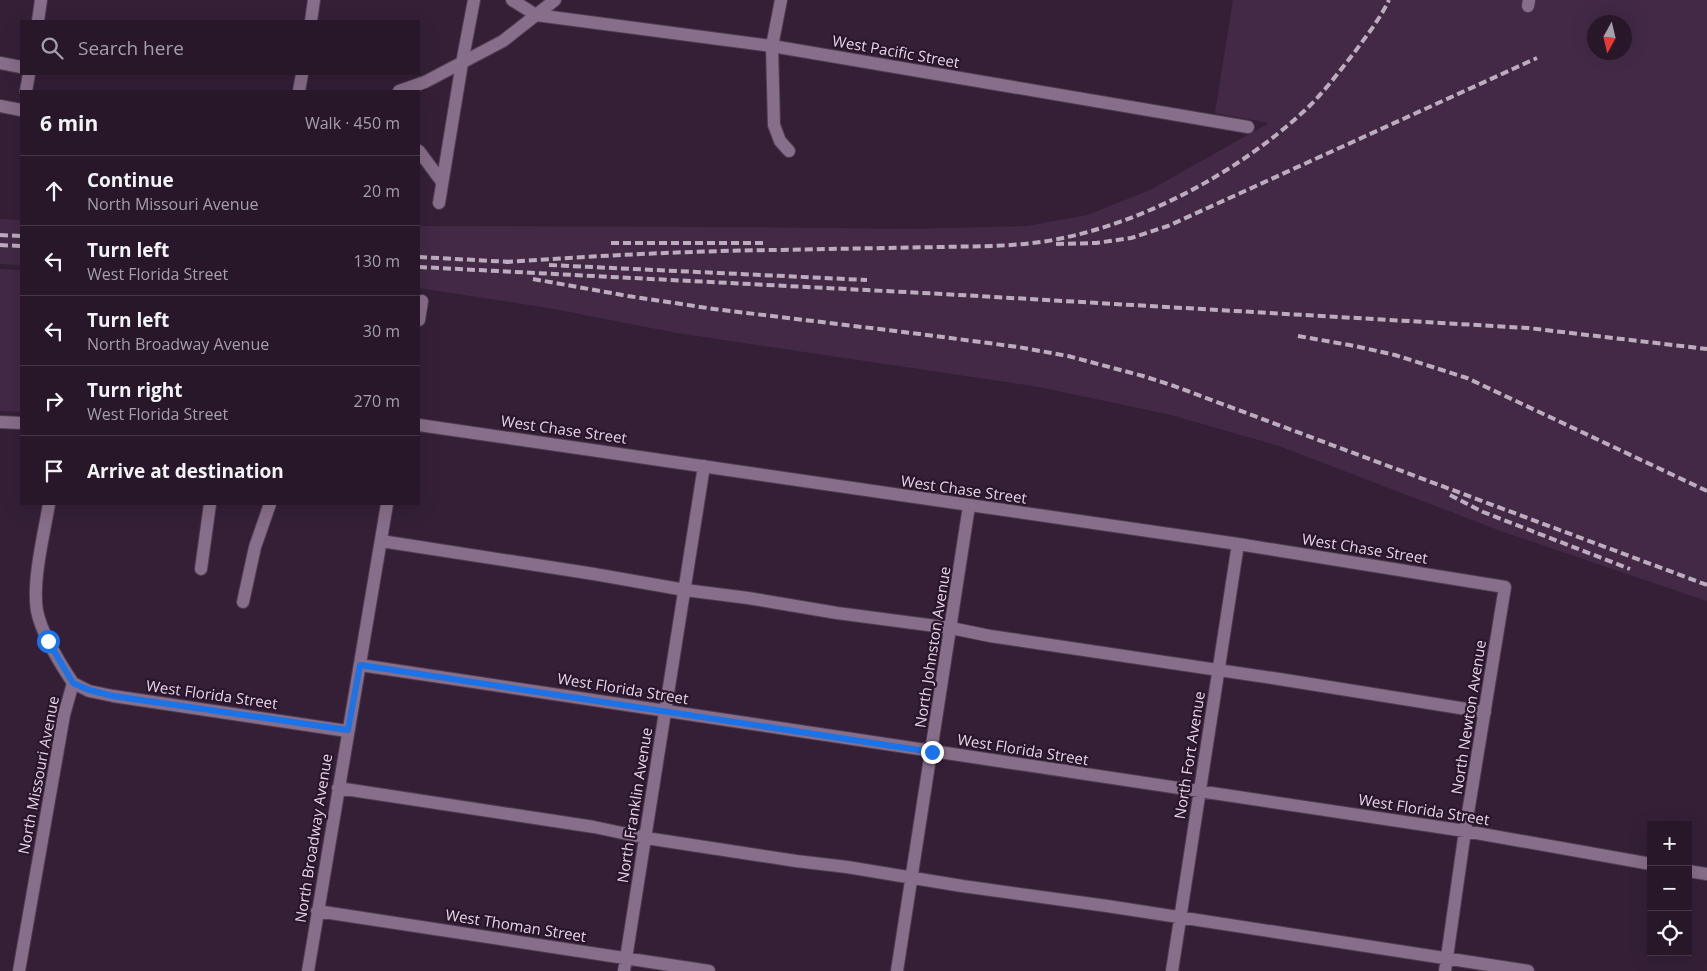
<!DOCTYPE html>
<html lang="en">
<head>
<meta charset="utf-8">
<style>
	body { margin:0; font-family:"Open Sans",sans-serif; background:#2f2031; color:#f1f3f6 }
	.controls { position:absolute; right:15px; bottom:15px; display:grid; overflow:hidden; border-radius:0px; box-shadow:0 5px 20px #0002 }
	.controls button { width:45px; height:45px; display:grid; place-items:center; padding:0; border:0; border-bottom:1px solid #433646; background:#271729; color:#f1f3f6; font:25px sans-serif }
	.compass { position:absolute; left:1587px; top:15px; width:45px; height:45px; border-radius:50%; background:#271729; box-shadow:0 5px 20px #0002; rotate:188deg }
	.stop { position:absolute; width:15px; height:15px; margin:-11px; border:4px solid #1a73e8; border-radius:50%; background:#fff }
	.stop.end { background:#1a73e8; border-color:#fff; box-shadow:0 1px 5px #0008 }
	.list { margin:0; padding:0; list-style:none }
	h2 { display:flex; justify-content:space-between; align-items:center; height:65px; margin:0; padding:0 20px; font-size:21px }
	h2 small { font-size:16px; font-weight:400; color:#a49fa8 }
	.list li { display:grid; grid-template-columns:32px 1fr auto; gap:15px; align-items:center; box-sizing:border-box; height:70px; padding:0 20px; border-top:1px solid #433646 }
	.list b { display:block; font-size:19px; white-space:nowrap }
	.list p { margin:0; font-size:16px; white-space:nowrap; color:#a49fa8 }
	.list em { font-size:16px; font-style:normal; color:#a49fa8 }
	.icon { flex:none; width:28px; height:28px; fill:none; stroke:currentColor; stroke-width:2; stroke-linecap:round; stroke-linejoin:round }
	.map { position:relative; flex:none; width:1707px; height:971px; overflow:hidden }
	.search { position:absolute; background:#271729; box-shadow:0 5px 20px #0002; left:20px; top:20px; width:400px; height:55px; display:flex; align-items:center; gap:12px; box-sizing:border-box; padding:0 18px; border-radius:0px; color:#a49fa8; font-size:19px }
	.panel { position:absolute; background:#271729; box-shadow:0 5px 20px #0002; left:20px; top:90px; width:400px; height:415px; border-radius:0px }
	.map>svg:first-child { display:block }
</style>
</head>
<body>
<div class="map">
<svg width="1707" height="971" viewBox="0 0 1707 971">
	<rect width="100%" height="100%" fill="#341f37"/>
	<!-- built -->
	<path fill="#432946" fill-rule="evenodd" d="M1233 0H1707V601L1506 533 1279 446 1171 415 1039 387 677 333 548 308 419 288V226L741 227 907 229 1028 226 1087 215 1150 190 1269 123 1215 113ZM1594 22H1624V52H1594Z
		M0 219 21 220V265L0 264Z
		M0 269 21 270V412L0 411Z"/>
	<g fill="none" stroke-linecap="round" stroke-linejoin="round">
		<!-- minor casing -->
		<g stroke="#4f3e52" stroke-width="14">
			<path id="minor" d="M512 0 536 15 772 46 1248 127
				M781 0 772 46 774 125 780 141 789 151
				M1528 6 1529 0
				M38 21 41 0
				M311 21 314 0
				M0 63 21 67
				M26 91 29 74
				M299 91 302 74
				M399 91 425 82 503 41 555 0
				M0 106 21 110
				M419 151 442 182
				M439 203 462 63 474 0
				M419 320 422 301
				M0 422 21 423
				M419 425 1238 544 1505 587 1465 831 1445 971
				M381 541 594 574 685 590 748 598 837 613 951 628 990 636 1279 679 1485 712
				M201 569 210 504
				M243 602 255 547 270 504
				M360 665 1465 831 1651 864
				M73 683 89 691 113 696 347 731
				M338 788 594 827 646 838 796 861 847 867 962 886 1107 906 1528 971
				M1688 871 1707 874
				M317 911 709 971
				M19 971 64 715 73 683C59 662 42 635 37 611 32 581 44 534 49 504
				M308 971 387 504
				M624 971 704 466
				M897 971 969 506
				M1172 971 1238 544"/>
		</g>
		<!-- minor -->
		<use href="#minor" stroke="#876e8a" stroke-width="12"/>
		<!-- rail -->
		<path stroke="#bcadbe" stroke-width="4" stroke-dasharray="8 4" stroke-linecap="butt" d="M0 235 21 236
			M611 243H766
			M1056 244 1096 243 1131 238 1168 226 1537 58
			M0 245 21 246
			M419 257 511 262
			M505 262C594 256 684 251 774 250 830 249 885 248 941 247 980 246 1019 247 1058 239 1145 222 1238 172 1303 112 1322 95 1338 73 1354 53 1367 35 1380 19 1389 0
			M549 265 867 280
			M419 267 943 294 1528 328 1707 349
			M533 279 628 296 714 309 920 334 1018 347 1068 356 1143 376 1174 386 1707 585
			M1298 336 1355 346 1395 355 1467 378 1707 491
			M1450 495 1483 512 1630 569"/>
	</g>
	<g fill="none" stroke-linecap="round" stroke-linejoin="round">
		<!-- route -->
		<path stroke="#1a73e8" stroke-width="6" d="M48 641 73 683 89 690 113 696 348 730 360 665 932 752"/>
	</g>
	<g text-anchor="middle" dominant-baseline="central" stroke-width="4.5" stroke-linejoin="round" paint-order="stroke">
		<!-- street labels -->
		<g font-size="15" fill="#e4d6e5" stroke="#2a152d">
			<text transform="translate(896 51) rotate(10)">West Pacific Street</text>
			<text transform="translate(564 429) rotate(8)">West Chase Street</text>
			<text transform="translate(964 489) rotate(8)">West Chase Street</text>
			<text transform="translate(1365 548) rotate(9)">West Chase Street</text>
			<text transform="translate(932 647) rotate(-81)">North Johnston Avenue</text>
			<text transform="translate(623 688) rotate(9)">West Florida Street</text>
			<text transform="translate(212 694) rotate(8)">West Florida Street</text>
			<text transform="translate(1468 717) rotate(-81)">North Newton Avenue</text>
			<text transform="translate(1023 749) rotate(9)">West Florida Street</text>
			<text transform="translate(1189 755) rotate(-81)">North Fort Avenue</text>
			<text transform="translate(38 775) rotate(-79)">North Missouri Avenue</text>
			<text transform="translate(634 805) rotate(-81)">North Franklin Avenue</text>
			<text transform="translate(1424 809) rotate(9)">West Florida Street</text>
			<text transform="translate(313 838) rotate(-81)">North Broadway Avenue</text>
			<text transform="translate(516 925) rotate(9)">West Thoman Street</text>
		</g>
	</g>
</svg>
<div class="controls">
<button>+</button>
<button>−</button>
<button><svg class="icon" aria-label="locate" viewBox="0 0 24 24"><circle cx="12" cy="12" r="6"/><path d="M12 2v4M12 18v4M2 12h4M18 12h4"/></svg></button>
</div>
<svg class="compass" viewBox="-18 -18 36 36"><path d="M0-13l5 13h-10z" fill="#e53935"/><path d="M0 13l5-13h-10z" fill="#a49fa8"/></svg>
<div class="stop" style="left:48px;top:641px"></div>
<div class="stop end" style="left:932px;top:752px"></div>
<div class="search"><svg class="icon" aria-label="search" viewBox="0 0 24 24"><circle cx="10" cy="10" r="6"/><path d="M15 15l6 6"/></svg>Search here</div>
<section class="panel">
<h2>6 min<small>Walk · 450 m</small></h2>
<ul class="list">
<li><svg class="icon" aria-label="ahead" viewBox="0 0 24 24"><path d="M12 20V5M6 11l6-6 6 6"/></svg><div><b>Continue</b><p>North Missouri Avenue</p></div><em>20 m</em></li>
<li><svg class="icon" aria-label="left" viewBox="0 0 24 24"><path d="M17 20v-9H6M10 6l-5 5 5 5"/></svg><div><b>Turn left</b><p>West Florida Street</p></div><em>130 m</em></li>
<li><svg class="icon" aria-label="left" viewBox="0 0 24 24"><path d="M17 20v-9H6M10 6l-5 5 5 5"/></svg><div><b>Turn left</b><p>North Broadway Avenue</p></div><em>30 m</em></li>
<li><svg class="icon" aria-label="right" viewBox="0 0 24 24"><path d="M7 20v-9h11M14 6l5 5-5 5"/></svg><div><b>Turn right</b><p>West Florida Street</p></div><em>270 m</em></li>
<li><svg class="icon" aria-label="arrive" viewBox="0 0 24 24"><path d="M6 21V4h12l-3 4 3 4H6"/></svg><div><b>Arrive at destination</b></div></li>
</ul>
</section>
</div>
</body>
</html>
